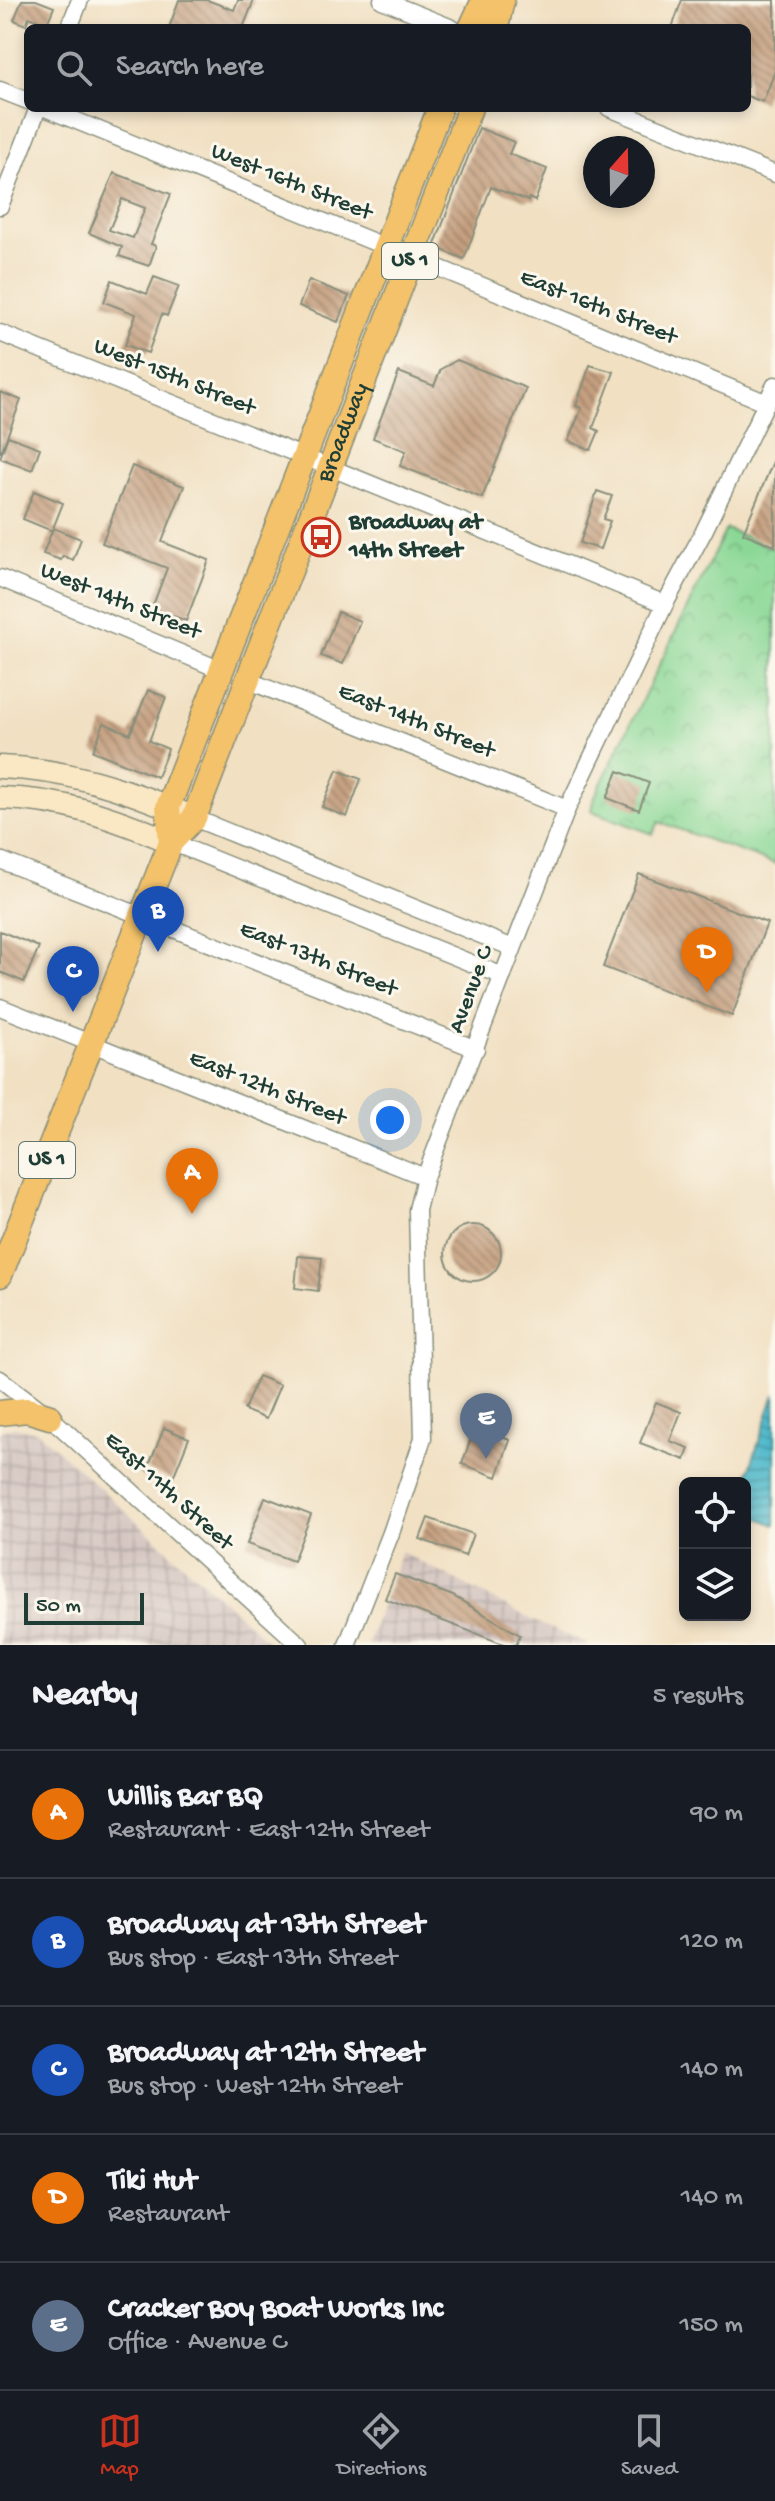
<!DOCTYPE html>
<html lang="en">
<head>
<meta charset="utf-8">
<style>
	body { margin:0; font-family:"Gochi Hand",sans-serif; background:#20242c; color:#f1f3f6 }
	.controls { position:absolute; right:24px; bottom:24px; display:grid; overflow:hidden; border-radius:12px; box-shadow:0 4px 12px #0003 }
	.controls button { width:72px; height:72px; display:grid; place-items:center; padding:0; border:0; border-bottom:2px solid #363941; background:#171b24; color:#f1f3f6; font:40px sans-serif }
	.compass { position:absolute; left:583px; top:136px; width:72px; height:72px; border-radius:50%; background:#171b24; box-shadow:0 4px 12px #0003; rotate:20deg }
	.scale { position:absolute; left:24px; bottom:20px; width:120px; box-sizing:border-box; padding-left:8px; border:4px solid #1f3d34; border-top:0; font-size:22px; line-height:28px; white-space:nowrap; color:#1f3d34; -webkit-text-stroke:6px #fbf7ec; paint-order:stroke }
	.you { position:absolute; left:390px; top:1120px; width:28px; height:28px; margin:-20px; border:6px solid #fff; border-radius:50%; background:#1a73e8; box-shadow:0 0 0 12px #1a73e833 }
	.badge { display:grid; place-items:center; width:52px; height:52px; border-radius:50%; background:#c8321e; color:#fff; font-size:26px; font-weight:700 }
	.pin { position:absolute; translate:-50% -66px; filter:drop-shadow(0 2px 4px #0008) }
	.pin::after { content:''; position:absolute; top:42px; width:28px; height:24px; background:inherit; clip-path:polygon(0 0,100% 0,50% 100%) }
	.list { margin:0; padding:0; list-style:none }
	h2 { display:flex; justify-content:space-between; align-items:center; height:104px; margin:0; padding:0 32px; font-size:34px }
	h2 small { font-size:26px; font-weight:400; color:#9ea1a6 }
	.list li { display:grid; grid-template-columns:52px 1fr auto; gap:24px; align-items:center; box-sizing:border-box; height:128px; padding:0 32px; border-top:2px solid #363941 }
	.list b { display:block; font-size:30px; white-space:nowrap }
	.list p { margin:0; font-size:26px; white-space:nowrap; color:#9ea1a6 }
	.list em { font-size:26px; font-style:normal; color:#9ea1a6 }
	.icon { flex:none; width:44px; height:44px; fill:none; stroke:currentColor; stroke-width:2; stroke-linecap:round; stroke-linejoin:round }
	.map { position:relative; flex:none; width:775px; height:1645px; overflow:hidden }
	.search { position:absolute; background:#171b24; box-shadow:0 4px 12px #0003; left:24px; right:24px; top:24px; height:88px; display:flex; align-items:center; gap:20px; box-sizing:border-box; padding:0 28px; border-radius:12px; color:#9ea1a6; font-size:30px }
	.sheet { height:744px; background:#171b24 }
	nav { display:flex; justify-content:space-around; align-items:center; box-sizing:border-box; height:112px; border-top:2px solid #363941; background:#171b24; font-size:22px; color:#9ea1a6 }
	nav a { display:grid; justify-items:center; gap:4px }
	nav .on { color:#c8321e }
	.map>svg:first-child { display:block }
</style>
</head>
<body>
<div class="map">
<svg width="775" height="1645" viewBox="0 0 775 1645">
	<defs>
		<pattern id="industrial-grid" width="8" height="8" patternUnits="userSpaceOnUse" patternTransform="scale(2)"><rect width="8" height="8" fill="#d0c0bc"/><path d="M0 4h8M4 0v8" fill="none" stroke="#a89d9a"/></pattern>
		<pattern id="park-crowns" width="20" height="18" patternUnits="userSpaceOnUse" patternTransform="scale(2)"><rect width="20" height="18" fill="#8bd896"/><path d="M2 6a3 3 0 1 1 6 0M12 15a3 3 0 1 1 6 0" fill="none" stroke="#78ba82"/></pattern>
		<pattern id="water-rules" width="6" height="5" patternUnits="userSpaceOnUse" patternTransform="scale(2)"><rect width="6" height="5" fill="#4cb7ca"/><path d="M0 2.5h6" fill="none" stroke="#3f96a5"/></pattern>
		<pattern id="building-back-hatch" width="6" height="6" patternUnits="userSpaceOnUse" patternTransform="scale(2)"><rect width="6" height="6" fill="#c59f7f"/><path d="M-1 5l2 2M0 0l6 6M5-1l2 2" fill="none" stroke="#9f8369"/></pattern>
	</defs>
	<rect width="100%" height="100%" fill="#fbf7ec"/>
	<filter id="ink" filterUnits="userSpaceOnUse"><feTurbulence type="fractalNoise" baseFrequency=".0125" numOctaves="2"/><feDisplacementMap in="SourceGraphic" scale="16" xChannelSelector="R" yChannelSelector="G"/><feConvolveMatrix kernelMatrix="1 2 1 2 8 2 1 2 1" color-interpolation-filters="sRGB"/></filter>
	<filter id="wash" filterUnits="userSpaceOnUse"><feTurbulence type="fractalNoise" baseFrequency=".006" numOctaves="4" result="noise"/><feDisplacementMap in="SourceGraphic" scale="32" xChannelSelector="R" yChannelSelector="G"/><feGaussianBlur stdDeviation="1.8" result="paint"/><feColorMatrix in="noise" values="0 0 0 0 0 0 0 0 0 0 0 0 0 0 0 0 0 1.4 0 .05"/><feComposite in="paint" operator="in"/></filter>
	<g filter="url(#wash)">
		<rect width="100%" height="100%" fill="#f1e0c2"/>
		<!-- industrial -->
		<path fill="url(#industrial-grid)" d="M13 1427 38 1432 272 1645H0V1432Z
			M401 1552 542 1625 590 1645H367Z"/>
		<!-- park -->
		<path fill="url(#park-crowns)" stroke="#558a65" stroke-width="2" d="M726 529 775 549V864L659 822 653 834 592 811 595 796Z"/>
		<!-- water -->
		<path fill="url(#water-rules)" stroke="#367a7f" stroke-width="2" d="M775 1394V1525L745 1512V1483Z"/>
		<g id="blocks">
			<!-- building -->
			<path fill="url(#building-back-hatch)" fill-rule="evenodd" d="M22 0H36L54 7 47 24 29 17 26 25 14 20Z
				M179 0H207L234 10 238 0H254L243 28H169Z
				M682 0H775V71L763 102 747 96V28H672Z
				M479 128 514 142 509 154 547 169 535 201 529 198 528 201 491 187 464 259 434 247Z
				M114 173 171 194 151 244 156 246 149 266 119 256 122 247 89 233ZM122 199 145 208 133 238 109 230Z
				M154 277 179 286 167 316 162 314 148 353 125 345 136 314 104 302 112 280 147 294Z
				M309 280 349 296 338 322 299 306Z
				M457 360 526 388 482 498 400 466 406 451 373 438 399 372 434 386 441 369Z
				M590 365 614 372 593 428 599 431 591 450 568 441 582 408 576 406Z
				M0 392 21 400 1 452H0Z
				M8 436 40 448 32 470 0 458Z
				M775 457V546L743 533Z
				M132 466 184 486 162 542 209 560 186 621 152 608 167 568 102 543Z
				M34 491 63 503 52 531 23 519Z
				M597 491 612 496 603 519 610 521 600 549 580 543Z
				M53 528 81 539 73 560 63 556 61 560 43 554Z
				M338 612 360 621 343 664 321 656Z
				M148 690 166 697 149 741 168 749 157 777 93 751 104 723 130 734Z
				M337 770 361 779 347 817 322 807Z
				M618 771 649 783 639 810 607 798Z
				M639 874 767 923 732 1016 603 967Z
				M0 931 39 947 24 982 0 972Z
				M445 1253a28 28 0 1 1 56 0a28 28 0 1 1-56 0Z
				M298 1256 322 1258 318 1291 295 1288Z
				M258 1376 280 1385 266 1419 244 1410Z
				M656 1402 681 1412 670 1441 689 1448 685 1460 640 1443Z
				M475 1427 510 1440 497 1477 462 1464Z
				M164 1428 189 1438 172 1480 147 1470Z
				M265 1497 311 1515 293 1561 247 1544Z
				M428 1518 473 1534 465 1556 420 1539Z
				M395 1574 453 1596 520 1635 516 1645H506L385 1599Z"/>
		</g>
	</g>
	<g filter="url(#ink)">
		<use href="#blocks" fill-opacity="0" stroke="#888e7b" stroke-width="2"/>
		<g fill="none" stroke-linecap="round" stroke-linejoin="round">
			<!-- street casing -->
			<g stroke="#888e7b" stroke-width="19">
				<path id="street" d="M382 0 452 28
					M69 28 80 0
					M0 90 28 101
					M45 108 386 247
					M609 108 775 174
					M0 206 38 108
					M412 257 767 403
					M0 333 665 604
					M0 578 221 670
					M247 680 567 809
					M194 818 513 948
					M171 842 503 976
					M0 860 476 1049
					M0 1007 425 1177
					M0 1379 50 1417 300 1645
					M347 1645 391 1533 423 1438 417 1210 425 1177 567 809 665 604 704 531 775 385"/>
			</g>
			<!-- secondary casing -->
			<g stroke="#888e7b" stroke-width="25">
				<path id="secondary" d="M0 767C65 769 123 788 182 813
					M0 798C62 799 115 818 171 842"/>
			</g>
			<!-- primary casing -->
			<g stroke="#888e7b" stroke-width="27">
				<g id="primary">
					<path d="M471 28 484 0"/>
					<path d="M496 28 502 0"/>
					<path d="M171 842 168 807 440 108"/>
					<path id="s1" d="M0 1275 171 842 194 818 470 108"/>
					<path d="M0 1413 27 1410 50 1417"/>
				</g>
			</g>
			<!-- street -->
			<use href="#street" stroke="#fff" stroke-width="16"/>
			<!-- secondary -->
			<use href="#secondary" stroke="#fae7c3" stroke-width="22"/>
			<!-- primary -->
			<use href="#primary" stroke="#f3c26a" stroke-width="24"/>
		</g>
	</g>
	<!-- icons -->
	<defs>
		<g id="bus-ring" transform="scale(2)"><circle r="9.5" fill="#fbf7ec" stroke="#c8321e" stroke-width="1.5"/><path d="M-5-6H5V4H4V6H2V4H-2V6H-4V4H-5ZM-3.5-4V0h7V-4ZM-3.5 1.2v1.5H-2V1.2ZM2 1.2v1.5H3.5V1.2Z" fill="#c8321e"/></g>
	</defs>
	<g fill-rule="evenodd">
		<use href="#bus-ring" x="321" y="537"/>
	</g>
	<g text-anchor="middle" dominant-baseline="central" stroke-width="6" stroke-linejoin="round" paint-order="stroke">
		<!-- shield labels -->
		<g fill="#fbf7ec" stroke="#61756b" stroke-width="2">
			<rect x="382" y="243" width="56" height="36" rx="6"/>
			<rect x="19" y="1142" width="56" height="36" rx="6"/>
		</g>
		<g font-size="22" font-weight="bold" fill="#1f3d34">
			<text x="410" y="261">US 1</text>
			<text x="47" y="1160">US 1</text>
		</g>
		<!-- street labels -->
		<g font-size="24" fill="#1f3d34" stroke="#fbf7ec">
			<text transform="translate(291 183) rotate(22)">West 16th Street</text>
			<text transform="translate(598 308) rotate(22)">East 16th Street</text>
			<text transform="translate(174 378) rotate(22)">West 15th Street</text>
			<text stroke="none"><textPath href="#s1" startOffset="912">Broadway</textPath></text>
			<text transform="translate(120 602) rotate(22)">West 14th Street</text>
			<text transform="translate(416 722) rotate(22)">East 14th Street</text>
			<text transform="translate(318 960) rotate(22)">East 13th Street</text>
			<text transform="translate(472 990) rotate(-70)">Avenue C</text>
			<text transform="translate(267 1089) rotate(22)">East 12th Street</text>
			<text transform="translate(168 1492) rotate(42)">East 11th Street</text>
		</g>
		<!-- poi labels -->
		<g font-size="24" font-weight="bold" fill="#1f3d34" stroke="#fbf7ec" text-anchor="start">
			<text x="349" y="523">Broadway at<tspan x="349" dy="28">14th Street</tspan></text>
		</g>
	</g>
</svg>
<div class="controls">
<button><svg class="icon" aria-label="locate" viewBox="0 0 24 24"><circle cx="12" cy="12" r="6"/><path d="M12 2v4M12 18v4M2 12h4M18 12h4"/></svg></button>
<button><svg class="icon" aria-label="layers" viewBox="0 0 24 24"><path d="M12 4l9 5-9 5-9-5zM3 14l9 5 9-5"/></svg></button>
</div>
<svg class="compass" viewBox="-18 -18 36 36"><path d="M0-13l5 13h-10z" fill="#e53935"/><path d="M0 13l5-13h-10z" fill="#9ea1a6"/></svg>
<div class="scale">50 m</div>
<div class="you"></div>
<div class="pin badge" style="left:192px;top:1214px;background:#e8710a">A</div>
<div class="pin badge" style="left:158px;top:952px;background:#1a4fb4">B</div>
<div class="pin badge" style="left:73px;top:1012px;background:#1a4fb4">C</div>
<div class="pin badge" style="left:707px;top:993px;background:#e8710a">D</div>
<div class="pin badge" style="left:486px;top:1459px;background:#5c6f8a">E</div>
<div class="search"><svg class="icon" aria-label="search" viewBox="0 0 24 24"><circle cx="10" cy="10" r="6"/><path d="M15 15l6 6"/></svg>Search here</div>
</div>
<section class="sheet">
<h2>Nearby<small>5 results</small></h2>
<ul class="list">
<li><span class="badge" style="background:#e8710a">A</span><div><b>Willis Bar BQ</b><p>Restaurant · East 12th Street</p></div><em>90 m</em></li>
<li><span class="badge" style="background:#1a4fb4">B</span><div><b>Broadway at 13th Street</b><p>Bus stop · East 13th Street</p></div><em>120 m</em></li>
<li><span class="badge" style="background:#1a4fb4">C</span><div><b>Broadway at 12th Street</b><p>Bus stop · West 12th Street</p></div><em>140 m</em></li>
<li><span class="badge" style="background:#e8710a">D</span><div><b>Tiki Hut</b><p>Restaurant</p></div><em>140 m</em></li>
<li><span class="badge" style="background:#5c6f8a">E</span><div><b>Cracker Boy Boat Works Inc</b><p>Office · Avenue C</p></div><em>150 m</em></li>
</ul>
</section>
<nav>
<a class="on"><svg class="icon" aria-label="map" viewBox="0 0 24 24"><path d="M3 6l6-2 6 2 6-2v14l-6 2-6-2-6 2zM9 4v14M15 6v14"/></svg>Map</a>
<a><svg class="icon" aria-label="directions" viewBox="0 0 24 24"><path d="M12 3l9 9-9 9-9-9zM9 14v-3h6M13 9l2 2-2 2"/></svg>Directions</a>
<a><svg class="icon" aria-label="saved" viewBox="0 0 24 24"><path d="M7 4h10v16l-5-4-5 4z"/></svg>Saved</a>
</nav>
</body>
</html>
